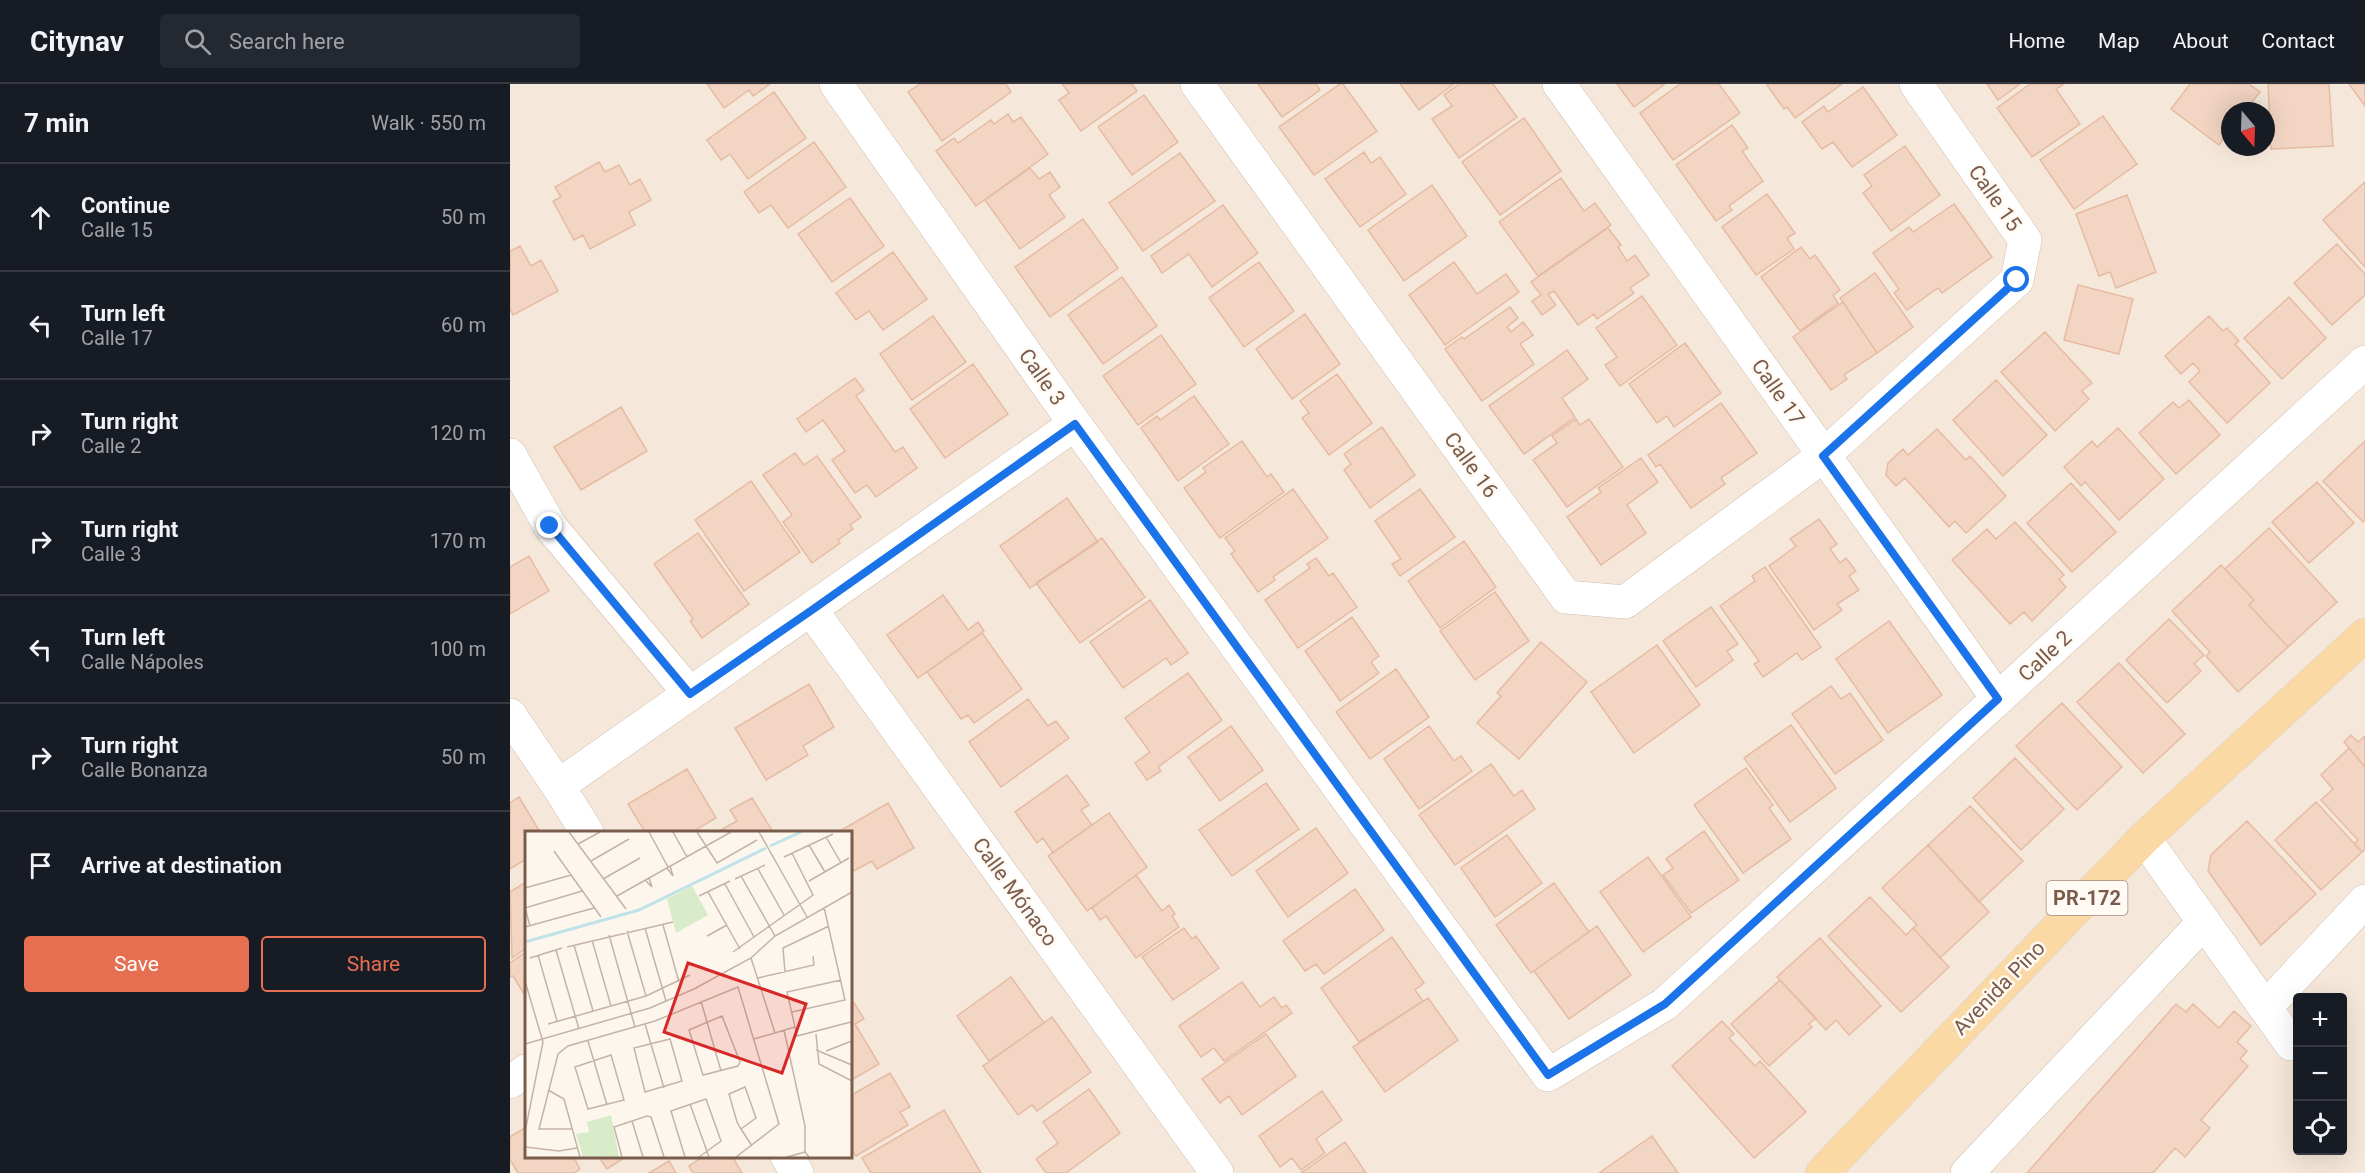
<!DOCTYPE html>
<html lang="en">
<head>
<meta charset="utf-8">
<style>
	body { margin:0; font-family:Roboto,sans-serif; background:#242831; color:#f1f3f6 }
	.controls { position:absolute; right:18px; bottom:18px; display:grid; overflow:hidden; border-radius:6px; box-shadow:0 6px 24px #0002 }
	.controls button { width:54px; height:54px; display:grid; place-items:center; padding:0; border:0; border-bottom:2px solid #363941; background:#171b24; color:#f1f3f6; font:30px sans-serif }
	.compass { position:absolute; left:1711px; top:18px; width:54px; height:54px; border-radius:50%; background:#171b24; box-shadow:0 6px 24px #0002; rotate:161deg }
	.stop { position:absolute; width:18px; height:18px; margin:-14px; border:4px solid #1a73e8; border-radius:50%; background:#fff }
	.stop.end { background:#1a73e8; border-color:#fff; box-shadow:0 2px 6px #0008 }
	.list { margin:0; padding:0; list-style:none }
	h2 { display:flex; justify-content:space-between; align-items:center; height:78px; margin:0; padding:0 24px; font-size:26px }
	h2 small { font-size:20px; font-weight:400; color:#9ea1a6 }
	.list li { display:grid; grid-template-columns:39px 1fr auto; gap:18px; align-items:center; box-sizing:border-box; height:108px; padding:0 24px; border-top:2px solid #363941 }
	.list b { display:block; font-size:22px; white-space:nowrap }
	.list p { margin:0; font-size:20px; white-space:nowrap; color:#9ea1a6 }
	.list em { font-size:20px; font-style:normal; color:#9ea1a6 }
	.actions { display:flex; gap:12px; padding:18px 24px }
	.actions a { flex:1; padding:14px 0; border:2px solid #e76f51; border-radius:6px; text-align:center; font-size:21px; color:#e76f51 }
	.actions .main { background:#e76f51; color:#fff }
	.icon { flex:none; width:33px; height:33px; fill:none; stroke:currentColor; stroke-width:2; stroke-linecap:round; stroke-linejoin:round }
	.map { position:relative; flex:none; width:1855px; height:1089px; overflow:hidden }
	header { display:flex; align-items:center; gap:36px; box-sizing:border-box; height:84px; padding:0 30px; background:#171b24; border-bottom:2px solid #363941 }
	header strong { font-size:28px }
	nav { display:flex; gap:33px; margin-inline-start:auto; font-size:21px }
	.search { width:420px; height:54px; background:#242831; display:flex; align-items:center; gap:15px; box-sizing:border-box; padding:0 21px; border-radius:6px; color:#9ea1a6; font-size:22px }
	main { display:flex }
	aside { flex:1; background:#171b24 }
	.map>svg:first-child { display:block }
</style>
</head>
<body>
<header>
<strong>Citynav</strong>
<div class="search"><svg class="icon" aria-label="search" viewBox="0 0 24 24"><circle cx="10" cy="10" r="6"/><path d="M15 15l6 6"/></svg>Search here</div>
<nav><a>Home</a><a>Map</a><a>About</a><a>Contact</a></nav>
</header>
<main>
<aside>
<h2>7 min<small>Walk · 550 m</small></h2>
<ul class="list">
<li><svg class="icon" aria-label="ahead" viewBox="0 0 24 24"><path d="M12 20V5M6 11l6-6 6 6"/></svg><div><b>Continue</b><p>Calle 15</p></div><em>50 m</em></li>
<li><svg class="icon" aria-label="left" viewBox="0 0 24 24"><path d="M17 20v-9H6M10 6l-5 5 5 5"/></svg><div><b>Turn left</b><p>Calle 17</p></div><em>60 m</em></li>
<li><svg class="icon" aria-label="right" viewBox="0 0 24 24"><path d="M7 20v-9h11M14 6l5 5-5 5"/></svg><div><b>Turn right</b><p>Calle 2</p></div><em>120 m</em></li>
<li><svg class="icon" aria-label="right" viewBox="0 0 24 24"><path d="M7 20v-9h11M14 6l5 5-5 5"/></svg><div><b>Turn right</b><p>Calle 3</p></div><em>170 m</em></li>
<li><svg class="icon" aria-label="left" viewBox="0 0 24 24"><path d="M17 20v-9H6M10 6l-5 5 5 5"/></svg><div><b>Turn left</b><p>Calle Nápoles</p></div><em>100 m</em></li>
<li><svg class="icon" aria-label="right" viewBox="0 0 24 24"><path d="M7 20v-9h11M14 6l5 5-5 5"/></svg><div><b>Turn right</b><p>Calle Bonanza</p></div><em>50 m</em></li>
<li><svg class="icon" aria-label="arrive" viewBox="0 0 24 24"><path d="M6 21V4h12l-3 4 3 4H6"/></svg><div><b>Arrive at destination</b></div></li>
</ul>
<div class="actions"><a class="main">Save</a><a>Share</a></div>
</aside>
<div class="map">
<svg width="1855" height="1089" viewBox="0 0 1855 1089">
	<rect width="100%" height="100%" fill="#fdf6ec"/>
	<!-- residential -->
	<path fill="#f5e8da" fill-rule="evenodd" d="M0 0H1855V1089H0ZM1720 27H1756V63H1720ZM16 748H340V1072H16ZM1788 914H1832V1066H1788Z"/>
	<!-- building -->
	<path fill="#f3d5c3" stroke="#e6bba3" stroke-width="1.5" d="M197 0H260L243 12 239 6 214 24Z
		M410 0H496L501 8 432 57 398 8Z
		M552 0H622L627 7 571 47 549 16 559 9Z
		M748 0H806L810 6 772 33Z
		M830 0H833L867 47 804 91 769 43Z
		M890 0H944L909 26Z
		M949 0H983L1007 33 949 74 922 35 942 22 934 11Z
		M1107 0H1155L1124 23Z
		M1170 0H1209L1230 29 1163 76 1130 29Z
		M1259 0H1332L1285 34 1277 23 1274 25 1257 1Z
		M1477 0H1510L1488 16Z
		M1520 0H1554L1546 5 1570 40 1522 73 1487 24Z
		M1680 0H1739L1750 8 1735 27H1720V47L1709 61 1661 25Z
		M1758 0H1819L1823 62 1761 65Z
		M1839 0H1855V22Z
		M1353 3 1387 51 1342 83 1323 58 1312 65 1292 38 1314 22 1318 28Z
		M264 8 296 54 238 95 220 70 211 76 197 56Z
		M634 11 668 58 622 91 588 43Z
		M498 30 503 38 511 33 538 70 466 122 426 67 444 54 448 59 481 36 484 40Z
		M1593 32 1627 80 1564 125 1530 76Z
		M1014 34 1051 87 990 131 952 78Z
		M1222 41 1238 64 1232 67 1253 97 1219 122 1222 126 1206 137 1166 81Z
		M304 58 336 103 278 144 261 121 249 129 234 108Z
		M1395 62 1430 111 1381 147 1353 109 1362 102 1354 91Z
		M854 68 861 79 870 73 896 110 850 143 815 95Z
		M670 69 705 117 633 167 599 119Z
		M89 78 95 88 109 81 120 101 130 95 141 116 119 128 125 141 80 165 73 151 64 156 43 117 51 113 45 103Z
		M520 84 529 95 540 88 550 103 539 111 555 133 510 165 475 116Z
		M1051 94 1074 127 1085 119 1101 141 1028 192 989 138Z
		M1855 98V183L1813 136Z
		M922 101 957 152 894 197 858 146Z
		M1257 110 1285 149 1277 154 1284 165 1246 191 1212 143Z
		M1617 111 1646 188 1606 204 1600 188 1589 192 1566 130Z
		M340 114 374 162 322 198 288 150Z
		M1444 120 1482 173 1432 209 1428 204 1397 226 1384 209 1389 205 1363 169 1399 143 1403 148Z
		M713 121 748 169 702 203 679 170 652 189 641 172Z
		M573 135 608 184 540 233 505 183Z
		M1098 144 1111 161 1108 163 1117 177 1125 171 1139 191 1120 204 1124 209 1087 235 1084 230 1068 241 1044 207 1038 210 1046 221 1032 231 1022 217 1031 211 1021 198Z
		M1827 160 1855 190V211L1822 241 1784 199Z
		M10 162 21 182 31 176 48 207 3 231 0 225V167Z
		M1291 163 1300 175 1305 171 1330 206 1323 211 1328 219 1290 247 1251 193Z
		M383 168 417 215 373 246 359 227 346 236 326 209Z
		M749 178 784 227 734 263 699 214Z
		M944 178 967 210 996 190 1009 208 935 261 899 211Z
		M1365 189 1403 243 1367 269 1330 214Z
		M612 193 647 242 593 280 558 231Z
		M1568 201 1623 215 1609 270 1554 256Z
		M1132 212 1167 261 1110 302 1095 281 1107 273 1086 244Z
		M1779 213 1816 254 1772 295 1734 254Z
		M1333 218 1367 269 1334 291 1337 295 1321 306 1283 253Z
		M1000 223 1008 234 997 243 1001 248 1013 238 1023 251 1010 260 1024 280 972 317 935 265 952 253 954 255Z
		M795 230 830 280 782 315 746 265Z
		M423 232 456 278 402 316 370 270Z
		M1699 232 1713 247 1717 244 1729 257 1725 260 1760 299 1717 339 1679 298 1690 287 1683 279 1671 290 1655 272Z
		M1535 248 1582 299 1572 307 1579 315 1545 347 1491 288Z
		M651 251 686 300 628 341 593 292Z
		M1175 259 1211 309 1164 343 1157 332 1147 339 1119 300Z
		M1057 266 1078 295 1052 314 1065 333 1014 370 979 322Z
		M463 280 498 330 435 374 400 325Z
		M827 290 862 339 819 371 792 334 799 329 790 317Z
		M345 294 354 306 346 312 385 368 393 363 407 384 366 413 357 401 345 409 322 376 335 367 313 336 296 348 287 335Z
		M1486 296 1537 351 1493 392 1443 336Z
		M684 312 719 360 668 397 631 344 647 332 650 336Z
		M1679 316 1710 351 1666 390 1629 349 1663 318 1669 324Z
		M1211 319 1247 369 1211 394 1215 400 1181 424 1150 380 1146 383 1138 371Z
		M111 323 137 367 71 406 44 363Z
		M1066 335 1070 341 1079 335 1113 383 1057 423 1023 376 1047 359 1042 352Z
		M872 343 905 391 860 424 834 386 841 380 834 370Z
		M1608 344 1654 395 1609 436 1575 398 1571 402 1554 383 1582 357 1587 363Z
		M1427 345 1456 376 1460 372 1496 412 1456 449 1445 437 1439 443 1395 394 1386 402 1376 391 1378 379 1393 365 1398 371Z
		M732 357 757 393 761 390 774 408 710 454 674 404 696 388 693 384Z
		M1855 357V436L1853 438 1813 397Z
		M285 369 294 381 307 372 351 433 340 441 343 445 328 456 330 459 302 479 273 438 282 431 253 391Z
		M1131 374 1148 398 1117 421 1136 449 1091 481 1057 433 1091 408 1088 404Z
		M241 397 290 468 234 507 185 436Z
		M1807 398 1844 439 1799 479 1762 438Z
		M1561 399 1606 448 1562 488 1517 439Z
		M783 405 818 454 763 493 765 496 748 508 721 470 725 467 715 454Z
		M910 405 945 453 890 492 882 480 891 475 865 437Z
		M557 414 588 458 520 504 490 462Z
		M1309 435 1327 460 1320 465 1330 479 1336 474 1346 487 1339 492 1349 506 1327 520 1332 526 1304 546 1259 482 1286 462 1280 455Z
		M1505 438 1554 491 1549 495 1556 503 1522 537 1514 528 1500 540 1442 476 1477 445 1486 455Z
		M1759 444 1827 518 1778 563 1739 521 1744 516 1715 485Z
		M188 449 239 520 192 554 180 537 183 535 144 480Z
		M592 454 635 513 570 559 526 499Z
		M954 457 986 503 930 544 898 497Z
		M19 472 39 507 0 530V483Z
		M806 474 819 492 823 489 847 523 788 564 755 516 800 484 797 480Z
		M1711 481 1744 516 1739 521 1778 563 1728 608 1696 572 1700 568 1662 527Z
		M1255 483 1311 563 1292 576 1287 569 1253 593 1244 580 1249 577 1210 522 1245 497 1242 492Z
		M985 508 1019 557 965 596 930 547Z
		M433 511 458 546 468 538 474 547 408 594 377 551Z
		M640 516 678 569 661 581 656 574 613 604 580 558Z
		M1201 523 1228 560 1217 567 1223 576 1186 603 1153 557Z
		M842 533 869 572 861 578 869 589 830 617 795 567Z
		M1659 535 1694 571 1684 580 1691 587 1657 619 1616 576Z
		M1379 537 1432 611 1378 649 1326 575Z
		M472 549 512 605 464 639 458 631 451 635 417 588Z
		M1031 558 1077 598 1009 675 967 639 991 612 987 609Z
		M1147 561 1190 621 1124 669 1081 608Z
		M1609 579 1675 650 1633 689 1567 618Z
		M886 585 919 633 860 675 826 628Z
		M678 589 712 636 648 683 651 687 637 696 625 679 640 668 615 634Z
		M299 600 324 643 293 662 298 671 256 696 225 644Z
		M1321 602 1331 615 1340 609 1373 656 1325 690 1282 630Z
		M518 615 538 642 546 637 559 654 491 703 459 658Z
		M1552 619 1612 683 1567 726 1506 662Z
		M1281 641 1326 704 1280 738 1234 674Z
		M721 642 753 686 710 717 678 673Z
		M919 642 944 677 951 672 962 687 909 725 874 675Z
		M1841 651 1848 658 1855 652V683L1834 658Z
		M1839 664 1855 683V765L1852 768 1844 760 1848 756 1811 716 1823 705 1811 691Z
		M1505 674 1554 725 1511 766 1463 714Z
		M981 680 1004 712 1012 706 1025 725 945 781 909 731Z
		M1236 684 1263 721 1259 724 1281 755 1233 789 1184 721Z
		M177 685 206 734 182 748H135L118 720Z
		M557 691 579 721 571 726 582 741 543 769 533 754 527 759 505 728Z
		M756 699 789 745 722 792 689 746Z
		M9 713 30 748H16V775L0 785V719Z
		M242 714 263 748H207L227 737 220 726Z
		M1806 718 1852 768 1811 806 1765 756Z
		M378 719 404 764 367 785 362 777 342 788 340 785V748H328Z
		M1460 722 1513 777 1469 818 1418 761Z
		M599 729 637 783 577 827 538 772Z
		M1737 737 1806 810 1751 861 1698 787 1701 771Z
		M806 744 838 789 778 833 746 787Z
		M1194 747 1229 796 1181 829 1153 791 1163 784 1156 775Z
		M997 751 1032 799 985 833 951 784Z
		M1418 761 1479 828 1430 874 1403 844 1407 841 1372 804Z
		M1138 773 1181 833 1133 868 1090 808Z
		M626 791 652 827 659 821 665 830 662 832 669 843 626 874 596 832 590 836 582 824Z
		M16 798V864L2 874 0 808Z
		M1044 799 1079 848 1021 889 986 841Z
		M845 805 874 846 814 890 806 880 795 887 773 857Z
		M1360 813 1396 851 1403 844 1439 883 1391 928 1318 852Z
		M1087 842 1121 891 1059 935 1024 887Z
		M674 844 682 855 686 852 709 884 663 916 632 873Z
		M882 853 914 899 905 906 913 917 849 958 811 904Z
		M1310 854 1371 922 1339 951 1326 936 1316 946 1267 893Z
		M16 868V913L3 892 0 893V879Z
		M501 893 534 939 479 977 447 932Z
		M1270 896 1306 934 1299 940 1302 943 1259 982 1221 940Z
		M732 898 750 923 764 913 772 924 776 921 782 929 714 977 704 964 691 973 669 942Z
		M918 914 948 956 875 1008 843 963Z
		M344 919 354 935 345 940 369 980 340 997V921Z
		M1666 920 1676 928 1683 920 1709 944 1724 927 1741 942 1727 958 1737 967 1730 975 1738 982 1691 1036 1700 1044 1675 1073 1665 1064 1643 1089H1517Z
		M542 933 581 988 527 1027 522 1021 508 1031 473 982Z
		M1212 937 1224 950 1219 954 1245 982 1250 977 1296 1028 1244 1074 1162 982Z
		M756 950 786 992 732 1031 719 1012 710 1019 692 995Z
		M380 989 400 1023 390 1028 398 1041 346 1072 340 1063V1012Z
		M579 1005 610 1049 556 1089H536L526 1075 548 1059 533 1038Z
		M812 1007 832 1036 806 1055 815 1069 791 1086 782 1074 770 1083 749 1052Z
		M434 1026 471 1089H361L352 1074Z
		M16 1043V1072H63L70 1085 64 1089H8L0 1076V1053Z
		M1142 1052 1168 1089H1089Z
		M835 1058 856 1089H791Z
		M88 1072H117L97 1085Z
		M194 1072H222L232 1089H183L179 1082Z
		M159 1077 166 1089H139Z"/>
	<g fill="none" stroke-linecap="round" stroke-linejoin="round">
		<!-- minor casing -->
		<g stroke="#d1beb0" stroke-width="34">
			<path id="minor" d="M326 0 565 340 1038 991 1155 920 1855 278
				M687 0 1056 513 1115 518 1313 372 1507 196 1515 156 1406 0
				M1049 0 1488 615
				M0 371 40 442 180 610
				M302 527 707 1089
				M0 631 48 702 77 748
				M48 702 565 340
				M1634 754 1781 960
				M1755 924 1855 817
				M0 998 16 987
				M277 1072 287 1089
				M1457 1089 1694 838"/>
		</g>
		<!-- major casing -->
		<g stroke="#dad1cd" stroke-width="34">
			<path id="major" d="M1312 1089 1634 754 1855 551"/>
		</g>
		<!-- minor -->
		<use href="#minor" stroke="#fff" stroke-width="33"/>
		<!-- major -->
		<use href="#major" stroke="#fbd9a5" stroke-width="33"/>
	</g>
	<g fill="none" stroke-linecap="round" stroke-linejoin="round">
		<!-- route -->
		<path stroke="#1a73e8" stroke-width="8" d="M40 442 180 610 302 526 565 340 1038 991 1155 920 1488 615 1313 372 1507 196"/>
	</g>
	<g text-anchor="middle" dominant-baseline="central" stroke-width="5" stroke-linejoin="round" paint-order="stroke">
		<!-- shield labels -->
		<rect fill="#fffaf3" stroke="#a28b7f" stroke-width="1.5" x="1536.5" y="797" width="81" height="34" rx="4.5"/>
		<g font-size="20" font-weight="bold" fill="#7a5c4d">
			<text x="1577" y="814">PR-172</text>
		</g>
		<!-- street labels -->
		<g font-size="21" fill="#7a5c4d" stroke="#fffaf3">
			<text transform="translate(1485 114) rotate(55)">Calle 15</text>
			<text transform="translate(532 293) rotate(55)">Calle 3</text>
			<text transform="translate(1268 308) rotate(55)">Calle 17</text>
			<text transform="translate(961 381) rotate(54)">Calle 16</text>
			<text transform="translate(1535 572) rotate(-43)">Calle 2</text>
			<text transform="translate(505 808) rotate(54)">Calle Mónaco</text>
			<text transform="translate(1489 904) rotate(-46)">Avenida Pino</text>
		</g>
	</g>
	<!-- overview -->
	<g transform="translate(15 747)">
		<rect width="327" height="327" fill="#fdf6ec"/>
		<path d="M167 55 183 84 151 102 142 68ZM86 284 94 326H58L51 303 64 301 62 291Z" fill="#d8ecc9"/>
		<path fill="none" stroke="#bfe3e8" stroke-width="3" d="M245 15 276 1M0 111 114 79 241 17"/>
		<path fill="none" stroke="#c5b3a7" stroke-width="1.5" d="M44 1 101 78M124 1 143 36M148 1 162 26M172 1 192 32 232 9M234 1 282 86M301 6 316 32M53 13 75 1M284 14 300 41M29 20 76 86M259 26 308 3M66 30 104 8M142 37 148 45 145 35M233 38 259 84M216 45 250 105M78 48 115 27M210 48 240 34M120 49 127 56 124 47M284 50 324 27M200 53 229 106M0 57 46 44M183 61 215 118M92 65 206 1M174 65 205 50M0 77 57 60M0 77 5 95M327 82V125M138 94 154 151M0 96 69 77M120 97 141 170M102 100 121 165M84 104 110 196M182 105 202 94M67 109 86 175M49 114 68 180M42 116 148 91M31 119 54 198M208 121 288 64 267 22M13 124 32 190M5 127 37 117M226 127 250 202M260 141 258 117 304 95M233 147 289 134 288 125M316 149 262 161 270 196 272 205 326 191 327 195M0 150 18 211 0 301M176 170 196 240M267 181 320 169 299 76M197 185 215 231 213 235 178 244 164 199ZM23 193 121 165 165 144M120 193 139 257M259 199 280 295V321L284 326M291 203 294 233 327 250M145 208 157 250 120 261 109 217ZM229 208 270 196M63 210 82 274M0 213 125 177 169 158 226 127 250 105 327 61M291 219 327 234M301 220 327 210M86 224 99 269 63 278 50 236ZM23 259 39 268 55 326M165 273 184 326M107 290 118 326M47 298H14L33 223 43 215 130 190 213 156 254 293 211 326M216 298 231 287 220 256 204 263 212 291 216 298 227 315M0 316 34 320 52 317M97 326 89 296 122 285 126 286 139 326M160 326 146 280 181 268 196 310 174 326M262 326 280 321"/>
		<path fill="#d62828" fill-opacity="0.15" stroke="#d62828" stroke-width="3" d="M163 132 281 173 257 242 139 201Z"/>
		<rect width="327" height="327" fill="none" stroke="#7a5c4d" stroke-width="3"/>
	</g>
</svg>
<div class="controls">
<button>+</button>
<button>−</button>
<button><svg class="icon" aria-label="locate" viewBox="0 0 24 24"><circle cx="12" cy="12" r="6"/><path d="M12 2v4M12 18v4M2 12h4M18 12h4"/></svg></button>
</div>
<svg class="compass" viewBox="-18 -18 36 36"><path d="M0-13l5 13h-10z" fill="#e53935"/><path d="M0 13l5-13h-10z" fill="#9ea1a6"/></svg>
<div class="stop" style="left:1507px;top:196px"></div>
<div class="stop end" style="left:40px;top:442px"></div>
</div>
</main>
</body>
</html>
